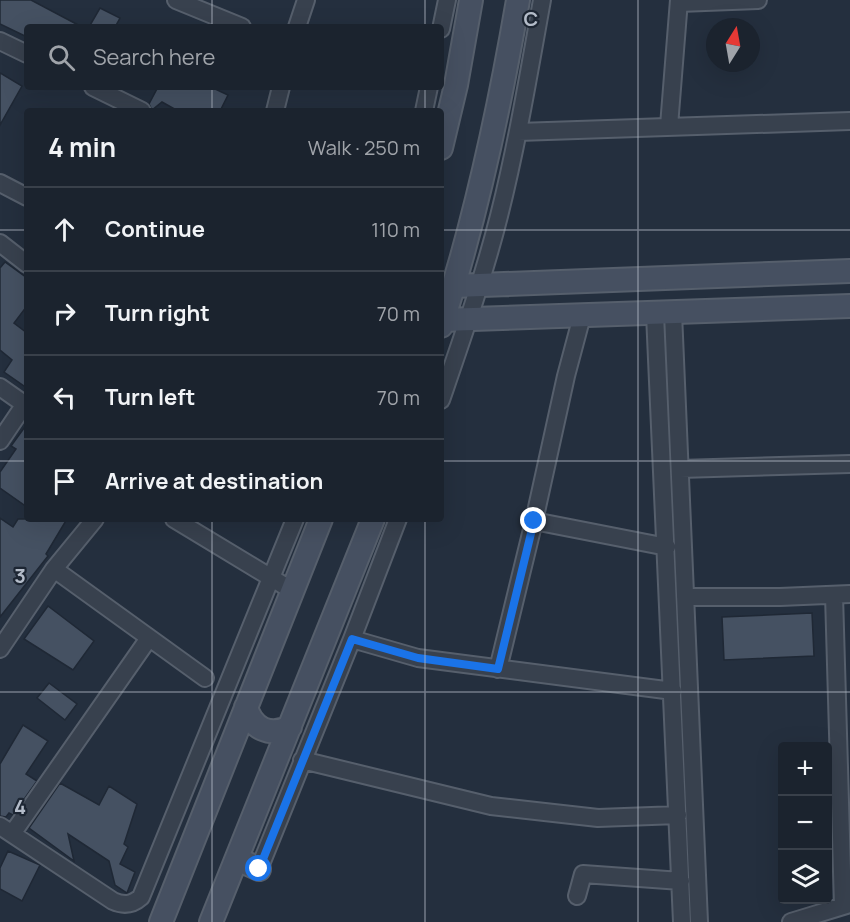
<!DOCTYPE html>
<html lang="en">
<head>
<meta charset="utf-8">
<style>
	body { margin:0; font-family:Manrope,sans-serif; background:#242b36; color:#f1f3f6 }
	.controls { position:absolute; right:18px; bottom:18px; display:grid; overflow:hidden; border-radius:6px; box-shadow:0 6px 24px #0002 }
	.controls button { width:54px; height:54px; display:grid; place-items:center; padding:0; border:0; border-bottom:2px solid #39404a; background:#1b232e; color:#f1f3f6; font:30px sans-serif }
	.compass { position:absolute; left:706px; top:18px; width:54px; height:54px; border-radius:50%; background:#1b232e; box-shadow:0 6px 24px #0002; rotate:11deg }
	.stop { position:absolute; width:18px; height:18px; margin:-14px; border:4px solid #1a73e8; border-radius:50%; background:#fff }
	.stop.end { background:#1a73e8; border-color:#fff; box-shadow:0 2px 6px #0008 }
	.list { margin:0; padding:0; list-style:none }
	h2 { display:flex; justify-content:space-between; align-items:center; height:78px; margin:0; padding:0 24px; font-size:26px }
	h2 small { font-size:20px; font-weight:400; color:#a0a4aa }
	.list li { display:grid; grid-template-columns:39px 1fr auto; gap:18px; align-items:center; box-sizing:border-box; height:84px; padding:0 24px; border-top:2px solid #39404a }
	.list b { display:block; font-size:22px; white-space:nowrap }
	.list em { font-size:20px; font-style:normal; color:#a0a4aa }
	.icon { flex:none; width:33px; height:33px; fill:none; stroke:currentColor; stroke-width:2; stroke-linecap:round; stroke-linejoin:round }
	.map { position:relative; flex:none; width:850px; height:922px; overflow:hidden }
	.search { position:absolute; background:#1b232e; box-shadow:0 6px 24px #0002; left:24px; top:24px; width:420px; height:66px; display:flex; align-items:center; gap:15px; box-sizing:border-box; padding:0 21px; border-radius:6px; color:#a0a4aa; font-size:22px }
	.panel { position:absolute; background:#1b232e; box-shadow:0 6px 24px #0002; left:24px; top:108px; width:420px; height:414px; border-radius:6px }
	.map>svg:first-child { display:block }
</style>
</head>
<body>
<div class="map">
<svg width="850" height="922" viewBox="0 0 850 922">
	<rect width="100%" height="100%" fill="#242f3e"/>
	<!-- building -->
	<path fill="#455162" stroke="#1f2835" stroke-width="1.5" d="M0 0H31L82 27H27V37L0 24Z
		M100 8 120 18 115 27H89Z
		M0 73 22 86 0 125Z
		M158 87H211L228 95 220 111H178L162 102 152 110 149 104Z
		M5 262 27 278V306L14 323 27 333V388L4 372 12 360 0 350V268Z
		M27 424V507L0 488V472L16 449 11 446Z
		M0 518 13 527 18 519H67L46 554 48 556 0 617Z
		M48 606 94 641 73 670 24 639Z
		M812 613 814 656 724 660 722 617Z
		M49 683 77 704 65 720 37 698Z
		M23 725 48 741 26 774 37 781 13 815 9 813 6 817 0 816V764Z
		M60 783 99 805 109 786 137 804 124 844 128 847 120 864 135 872 127 893 115 885 109 861 68 834 74 861 29 828Z
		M8 851 40 865 22 901 0 889V868Z"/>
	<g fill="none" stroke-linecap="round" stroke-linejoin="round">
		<!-- minor casing -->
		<g stroke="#565f6c" stroke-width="20">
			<path id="minor" d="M176 0 242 27
				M679 3 758 0
				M297 27 306 0
				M441 29 447 0
				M0 41 27 54
				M93 87 142 111
				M275 111 281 87
				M424 111 429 87
				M669 126 679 0
				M518 132 850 121
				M0 183 27 197
				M0 243 27 264
				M673 313 699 922
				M655 314 682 922
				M0 387 27 406
				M441 400C462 339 483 279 499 216 517 145 529 72 542 0
				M0 441 25 404
				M680 469 850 464
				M174 519 293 591
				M534 521 667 547
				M54 569 205 678
				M834 595 843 906
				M685 597H780L850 594
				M352 639 418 658 673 691
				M0 649 54 569 95 519
				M498 669 534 521 566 376 582 316
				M302 760 491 806 598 818 678 815
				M0 826 113 901C124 906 132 905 141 897L295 519
				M12 834 149 638
				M259 869 352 639 398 519
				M577 896 583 874 681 881
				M791 922 850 904"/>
		</g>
		<!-- secondary casing -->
		<g stroke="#565f6c" stroke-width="26">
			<path id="secondary" d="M441 148 456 85 471 0
				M454 286 850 271
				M443 320 850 306
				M441 326C476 219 499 111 518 0
				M246 707C252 729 270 737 290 727
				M237 859 259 869
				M161 922 321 519
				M211 922 373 519"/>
		</g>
		<!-- minor -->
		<use href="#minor" stroke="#38414e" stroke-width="16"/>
		<!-- secondary -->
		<use href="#secondary" stroke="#465061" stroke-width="22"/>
	</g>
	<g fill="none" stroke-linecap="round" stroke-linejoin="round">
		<!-- route -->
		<path stroke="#1a73e8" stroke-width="8" d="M259 869 352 639 418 658 498 669 534 521"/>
	</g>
	<!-- grid -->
	<path fill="none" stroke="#b4bcc9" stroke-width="1.5" stroke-opacity="0.55" d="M212 0V27M425 0V27M638 0V922M212 87V111M425 87V111M0 230H27M441 230H850M0 461H27M441 461H850M212 519V922M425 519V922M0 692H850"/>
	<g font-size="20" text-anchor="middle" font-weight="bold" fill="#b4bcc9" stroke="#1d2633" stroke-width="4.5" stroke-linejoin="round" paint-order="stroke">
		<text x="531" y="26">C</text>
		<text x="20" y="583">3</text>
		<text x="20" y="814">4</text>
	</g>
</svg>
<div class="controls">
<button>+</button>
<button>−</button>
<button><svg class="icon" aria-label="layers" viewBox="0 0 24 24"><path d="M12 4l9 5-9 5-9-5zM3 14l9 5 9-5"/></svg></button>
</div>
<svg class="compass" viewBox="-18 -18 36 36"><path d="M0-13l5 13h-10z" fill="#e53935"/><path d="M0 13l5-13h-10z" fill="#a0a4aa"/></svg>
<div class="stop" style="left:259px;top:869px"></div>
<div class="stop end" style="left:534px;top:521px"></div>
<div class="search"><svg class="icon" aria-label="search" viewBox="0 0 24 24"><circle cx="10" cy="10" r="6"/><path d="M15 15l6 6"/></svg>Search here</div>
<section class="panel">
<h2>4 min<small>Walk · 250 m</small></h2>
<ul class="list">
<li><svg class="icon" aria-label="ahead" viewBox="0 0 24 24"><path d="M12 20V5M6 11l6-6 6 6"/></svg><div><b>Continue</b></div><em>110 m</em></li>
<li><svg class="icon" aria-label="right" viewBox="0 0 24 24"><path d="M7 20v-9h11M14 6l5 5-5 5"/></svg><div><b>Turn right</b></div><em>70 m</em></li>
<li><svg class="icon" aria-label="left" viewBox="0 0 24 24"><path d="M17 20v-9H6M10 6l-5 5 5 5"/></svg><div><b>Turn left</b></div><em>70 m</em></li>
<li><svg class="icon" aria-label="arrive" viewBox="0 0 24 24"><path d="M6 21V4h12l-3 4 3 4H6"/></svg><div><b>Arrive at destination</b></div></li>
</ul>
</section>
</div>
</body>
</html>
